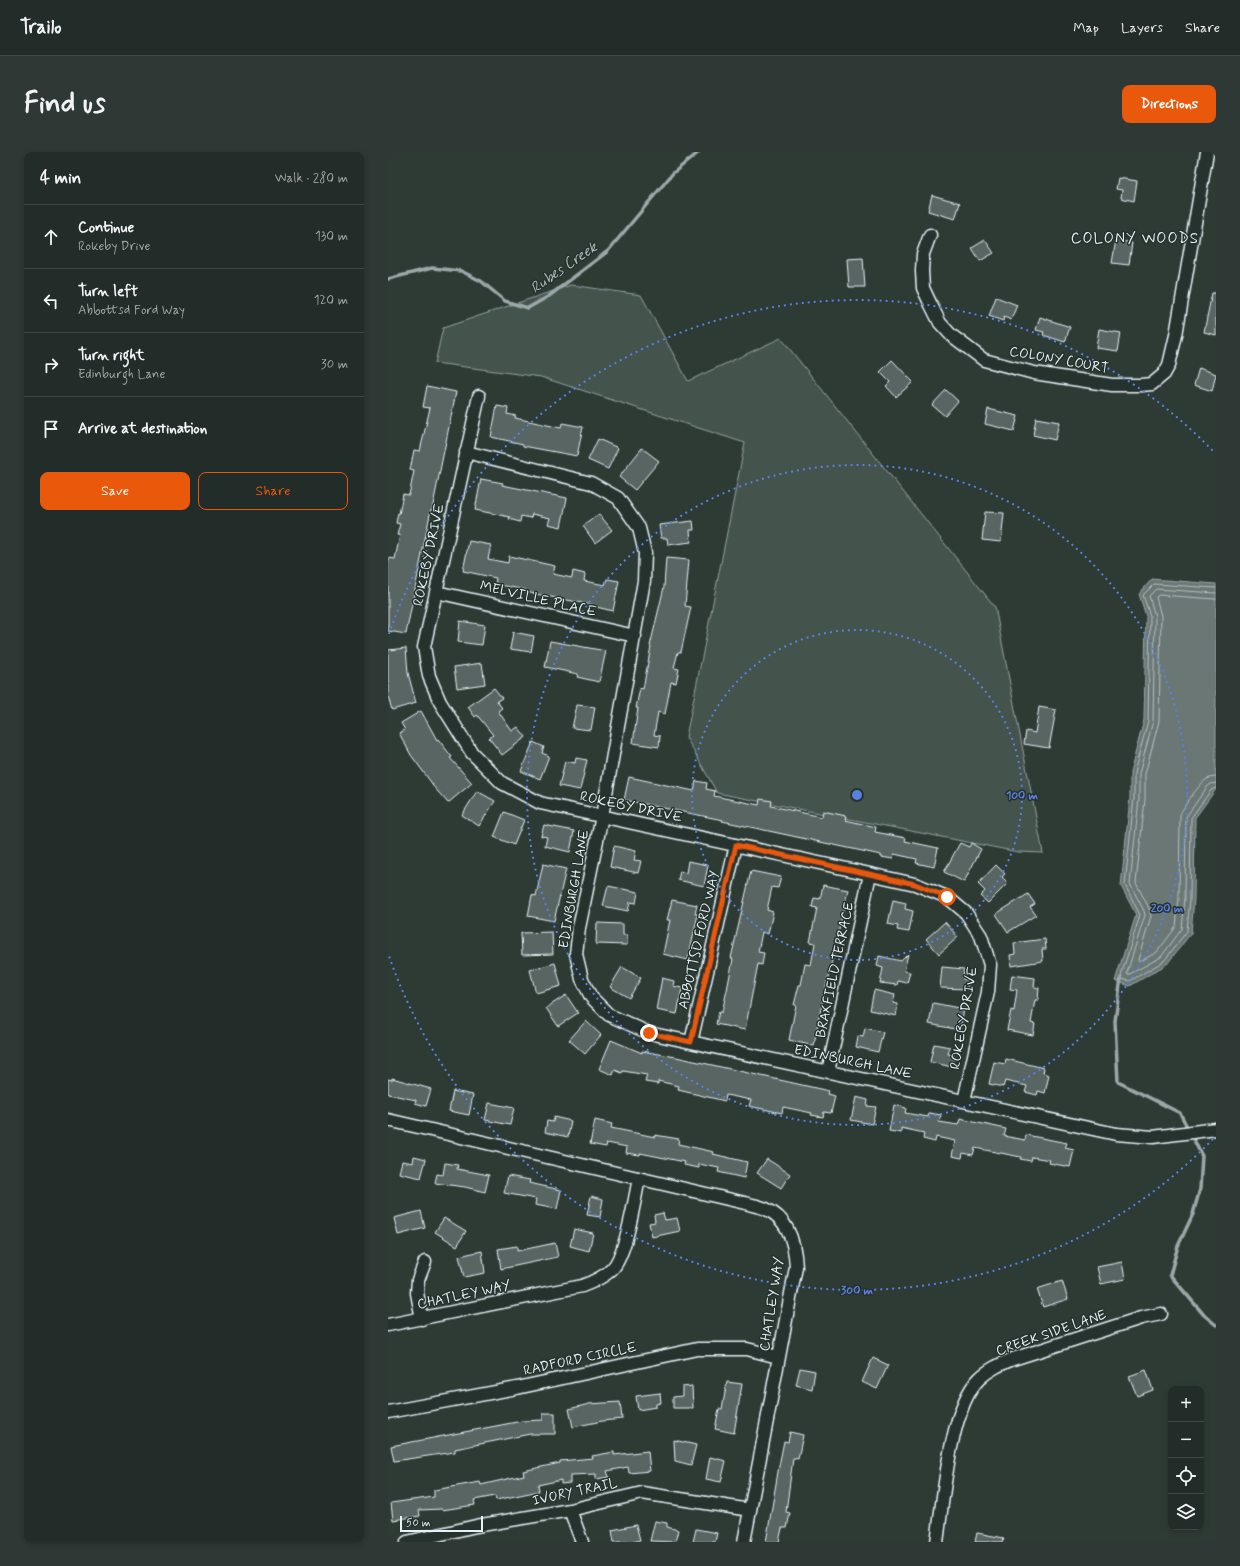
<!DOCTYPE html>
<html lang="en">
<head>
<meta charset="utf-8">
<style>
	body { margin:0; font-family:Mynerve,sans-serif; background:#2e3834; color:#f1f3f6 }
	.controls { position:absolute; right:12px; bottom:12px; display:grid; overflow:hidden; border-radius:8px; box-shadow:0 2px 6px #0003 }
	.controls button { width:36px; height:36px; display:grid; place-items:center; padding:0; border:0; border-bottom:1px solid #3f4845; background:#222c28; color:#f1f3f6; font:20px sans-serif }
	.scale { position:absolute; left:12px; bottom:10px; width:83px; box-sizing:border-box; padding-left:4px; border:2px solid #e8f1f8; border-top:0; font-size:11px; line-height:14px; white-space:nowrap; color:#e8f1f8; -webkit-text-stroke:3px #26332d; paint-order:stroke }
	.stop { position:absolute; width:12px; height:12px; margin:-9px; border:3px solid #ea580c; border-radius:50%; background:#fff }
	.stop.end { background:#ea580c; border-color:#fff; box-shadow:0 1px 4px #0008 }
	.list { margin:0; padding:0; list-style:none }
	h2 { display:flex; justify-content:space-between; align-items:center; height:52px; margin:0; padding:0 16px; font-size:17px }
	h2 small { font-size:13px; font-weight:400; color:#a2a7a8 }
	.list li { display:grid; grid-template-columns:26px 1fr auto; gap:12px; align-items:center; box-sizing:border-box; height:64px; padding:0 16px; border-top:1px solid #3f4845 }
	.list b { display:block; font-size:15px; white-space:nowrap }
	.list p { margin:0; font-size:13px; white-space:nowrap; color:#a2a7a8 }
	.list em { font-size:13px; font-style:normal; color:#a2a7a8 }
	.actions { display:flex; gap:8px; padding:12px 16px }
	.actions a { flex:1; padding:9px 0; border:1px solid #ea580c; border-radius:8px; text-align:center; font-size:14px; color:#ea580c }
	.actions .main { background:#ea580c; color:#fff }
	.icon { flex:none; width:22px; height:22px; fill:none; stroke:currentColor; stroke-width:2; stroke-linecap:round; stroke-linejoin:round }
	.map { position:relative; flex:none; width:828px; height:1390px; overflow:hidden; border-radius:8px }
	header { display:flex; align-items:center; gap:24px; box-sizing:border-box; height:56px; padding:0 20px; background:#222c28; border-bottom:1px solid #3f4845 }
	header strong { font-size:19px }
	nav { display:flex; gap:22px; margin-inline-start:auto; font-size:14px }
	.intro { display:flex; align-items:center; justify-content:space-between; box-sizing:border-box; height:96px; padding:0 24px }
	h1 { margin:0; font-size:28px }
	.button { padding:10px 18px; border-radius:8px; background:#ea580c; color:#fff; font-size:14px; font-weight:700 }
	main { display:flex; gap:24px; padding:0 24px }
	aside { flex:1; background:#222c28; border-radius:8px; box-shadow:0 2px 6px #0003 }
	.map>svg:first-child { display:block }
</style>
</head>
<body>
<header>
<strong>Trailo</strong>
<nav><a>Map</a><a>Layers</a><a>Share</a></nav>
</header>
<div class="intro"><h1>Find us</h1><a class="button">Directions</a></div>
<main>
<aside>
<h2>4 min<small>Walk · 280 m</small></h2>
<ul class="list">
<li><svg class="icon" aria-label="ahead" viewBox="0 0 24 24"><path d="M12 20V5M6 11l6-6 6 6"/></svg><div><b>Continue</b><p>Rokeby Drive</p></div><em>130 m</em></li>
<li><svg class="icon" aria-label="left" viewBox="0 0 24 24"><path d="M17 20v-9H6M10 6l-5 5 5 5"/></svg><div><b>Turn left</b><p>Abbottsd Ford Way</p></div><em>120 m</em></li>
<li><svg class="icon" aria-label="right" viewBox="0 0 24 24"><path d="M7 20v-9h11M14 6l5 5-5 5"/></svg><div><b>Turn right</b><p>Edinburgh Lane</p></div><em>30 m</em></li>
<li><svg class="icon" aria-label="arrive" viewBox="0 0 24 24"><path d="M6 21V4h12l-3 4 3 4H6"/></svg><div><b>Arrive at destination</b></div></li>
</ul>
<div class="actions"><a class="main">Save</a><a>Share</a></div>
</aside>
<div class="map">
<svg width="828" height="1390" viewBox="0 0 828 1390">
	<rect width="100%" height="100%" fill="#2e3b35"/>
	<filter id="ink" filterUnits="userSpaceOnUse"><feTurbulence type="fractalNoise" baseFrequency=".025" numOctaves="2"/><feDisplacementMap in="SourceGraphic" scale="8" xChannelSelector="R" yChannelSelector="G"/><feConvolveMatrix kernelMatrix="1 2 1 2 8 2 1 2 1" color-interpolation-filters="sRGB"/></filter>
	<g filter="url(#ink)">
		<!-- green -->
		<path fill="#45524e" stroke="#96a2a3" d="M183 133 253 143 300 229 393 186 607 455 655 701 630 700 329 641 298 585 357 291 153 225 47 211 55 176Z"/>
		<!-- water -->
		<path fill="#6b7775" stroke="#9da8a9" d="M764 427 828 432V637L807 666 806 747 803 781 779 812 742 834 727 829 748 763 733 734 742 646V621L756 568 758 464 751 442Z"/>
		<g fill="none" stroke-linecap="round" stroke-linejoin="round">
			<!-- shore -->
			<path stroke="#b6c0c4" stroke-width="1" d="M828 436 766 432 755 443 762 464 760 569 746 621V646L737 733 752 763 733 824 734 827 742 829 776 809 799 779 802 747 803 666 823 638 828 636
				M828 441 768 437 761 444 767 464 765 569 751 622V647L742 732 756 759 757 763 739 821 740 823 773 805 794 777 797 746 798 665 819 635 823 632 828 631
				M828 447 771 443 768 445 773 464 771 569 757 622V647L748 731 761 756 763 764 750 808 751 810 769 800 788 775 791 746 792 663C794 656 813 630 819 627 822 626 825 625 828 625"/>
			<!-- stream -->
			<path stroke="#9da8a9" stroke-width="3.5" d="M0 127 44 116 73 119 93 129 117 149 140 156 161 144 220 99 285 21 311 0
				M733 826 727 869 730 930 792 961 814 1004 812 1037 805 1062 790 1094 782 1123 816 1163 828 1173"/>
		</g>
		<!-- building -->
		<path fill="#596563" stroke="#e8f1f8" d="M730 26 749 29 746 49 733 46 734 38 728 37Z
			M544 43 572 51 567 67 540 59Z
			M597 88 606 101 592 109 584 96Z
			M728 88 744 91 741 113 724 111Z
			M475 106 477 135H461L459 107Z
			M824 141H828V183L816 180Z
			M608 145 629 153 623 168 616 165 615 169 601 164Z
			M652 165 682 175 677 190 655 183 656 180 648 178Z
			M711 177 733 181 730 199 708 196Z
			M504 208 525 230 508 245 498 234 502 230 492 220Z
			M811 216 828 222 824 239 806 233Z
			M39 234 68 240 44 358 43 357 18 482 0 479V412L1 406 7 407 12 383H9L12 372 8 371 10 361 11 362 15 342 21 343 26 319 22 318 26 298 32 299 42 256 35 255Z
			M558 238 570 249 557 264 544 253Z
			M109 254 120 256 119 262 128 264 127 266 173 276 174 271 195 275 189 304 135 294V292L103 285Z
			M600 257 630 264 626 279 597 272Z
			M648 266 671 270 667 288 645 283Z
			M210 287 230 296 220 317 200 308Z
			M254 296 271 309 247 338 231 325Z
			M93 327 115 331 114 333 179 346 173 375 160 372 162 366 144 362 143 366 133 364 132 370 121 367 122 365 87 358Z
			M597 360 616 361 613 390 594 388Z
			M211 362 224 378 207 391 195 374Z
			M305 369 306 378H302L303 390 280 393 279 386H273L271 373Z
			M81 389 103 393 100 407 120 411 121 404 167 414 165 422 184 426 185 419 197 422 196 429 217 433 219 427 231 429 225 459 204 454 205 453 137 440 138 438 107 432 108 426 75 419Z
			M278 406 301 408 297 454 303 455 293 500H290L286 516 291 517 288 531 283 530 277 562 270 560 266 583 272 584 271 595 245 591 250 556H248L252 536 255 537 263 494H262L276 435Z
			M72 469 97 473 94 493 70 490Z
			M125 480 146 484 143 500 122 497Z
			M162 489 218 499 211 530 189 525 190 522 157 515Z
			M18 496 20 521 28 551 4 558 0 544V498Z
			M94 511 97 532 69 536 66 515Z
			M106 536 114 546 109 549 114 556 110 559 124 579 130 575 138 585 114 603 101 586 105 583 89 563 87 565 80 555Z
			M189 553 207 555 203 578 184 576Z
			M651 555 668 558 661 596 636 592 638 579 647 581Z
			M33 559 49 588 50 587 64 605 62 606 84 631 60 651 44 633H45L23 603 11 581 17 578 13 571Z
			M145 590 156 595 154 601 161 604 152 627 133 619Z
			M188 606 199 608 192 638 171 634 177 609 187 611Z
			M241 625 306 639 308 629 319 631 318 637 327 639 326 644 371 653 372 647 384 649 383 654 434 665 435 659 458 664 457 668 488 675 487 680 518 686 517 689 550 696 546 715 528 711 529 707 506 702 505 707 493 705V703L334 669 335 668 236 648Z
			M89 639 107 649 91 674 74 663Z
			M116 660 136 668 126 693 106 685Z
			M156 673 186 679 182 700 157 694 159 685 153 684Z
			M572 691 581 695 583 691 593 697 576 730 556 720Z
			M226 694 248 699 246 708 253 709 250 721 222 715Z
			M300 709 320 713 316 734 290 728 292 719 298 721Z
			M155 712 178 717 166 769 140 764 144 743 148 744Z
			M608 713 617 722 614 725 620 731 600 751 592 744 597 739 590 732Z
			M363 719 393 725 390 736 384 735 379 758 385 760 380 782 374 780 370 800 376 801 374 813 370 812 357 878 328 872 331 860H334L339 838 345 807 343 806Z
			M435 733 460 738 430 870 426 894 401 888 408 853H406L411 833H413L417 812 423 813 427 791 422 790 429 756 424 755 426 746 432 747Z
			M220 734 250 740 248 751 242 750 240 759 215 754Z
			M640 742 647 752 642 755 648 763 620 780 608 762Z
			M284 748 309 753 307 762H310L300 808 275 802 282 768H279Z
			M505 748 518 751 517 757 525 759 521 780 509 778 510 774 500 772Z
			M557 770 570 785 551 802 538 787Z
			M209 771 235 772V783H239V793L208 792Z
			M164 780 165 802 134 803 133 781Z
			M657 787 658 797H654L655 809 623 814 622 803 627 802 626 791Z
			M520 802 516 819 522 820 519 831 510 829 509 833 492 831 495 816 489 814 491 804 513 809Z
			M167 811 173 834 148 841 142 818Z
			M234 815 253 826 241 846 222 835Z
			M554 815 576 817 575 827 580 828V837L552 836Z
			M624 823 647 826 646 835 651 836 650 848H647L643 871 647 872 645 883 619 878 623 858 626 859 629 838 622 837Z
			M274 826 286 829 285 834 294 836 289 862 268 858Z
			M486 838 507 843 505 851 510 852 508 864 482 858Z
			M178 843 190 861 170 874 158 856Z
			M545 851 576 857 572 878 541 872Z
			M198 869 213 883 197 902 181 888Z
			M477 876 495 880 490 900 468 895 470 884 475 885Z
			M223 888 254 901V899L288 905 441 939 440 942 447 944 443 961 436 960 435 965 423 963 424 961 395 955 394 961 361 954 363 948 338 943 337 949 290 938 291 934 270 929V932L257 930 259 923 235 919 234 921 227 918 225 923 211 917Z
			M546 892 562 895 560 902 566 903 564 915 542 910Z
			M618 907 656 916 655 921 661 923 657 941 650 939 649 943 637 940 639 934 617 929 615 935 601 932 606 910 617 912Z
			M4 926 43 937 38 954 27 951 28 948 0 942V927L4 928Z
			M65 939 85 943 81 963 61 959Z
			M468 945 480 948 479 954 488 955 484 972 463 968Z
			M101 951 126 956 122 973 97 968Z
			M506 953 518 956 517 961 540 965 541 961 553 963 551 970 570 973 572 967 618 977 616 984 637 988 638 983 679 991 677 996 686 998 682 1015 661 1011 662 1008 644 1005 643 1009 632 1007 633 1005 587 996 585 1003 575 1001 574 1006 564 1004 567 989 548 985 547 990 535 987 536 981 513 976V981L501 979Z
			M166 965 183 969 180 985 157 980 159 969 165 970Z
			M207 968 224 972 223 976 267 985V983L291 987 290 992 326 1000 325 1002 359 1010 356 1026 330 1020 331 1016 311 1012V1016L296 1013 297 1010 252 1001V1003L238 1001 239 995 219 991 218 995 202 992Z
			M26 1004 38 1007 33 1026 11 1021 14 1009 25 1011Z
			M379 1007 402 1022 393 1036 369 1021Z
			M57 1011 70 1013 69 1017 101 1023 97 1040 77 1035 47 1031 49 1022 55 1023Z
			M120 1024 142 1028 141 1031 173 1038 169 1057 147 1053 148 1047 116 1041Z
			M203 1044 215 1047 212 1065 199 1063Z
			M33 1059 37 1076 10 1083 6 1066Z
			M275 1061 277 1068 289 1066 292 1079 264 1085 261 1071 267 1070 266 1063Z
			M56 1066 78 1079 69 1094 47 1080Z
			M186 1077 205 1081 201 1099 182 1094Z
			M167 1091 170 1105 113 1117 110 1097 129 1094V1099Z
			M94 1099 97 1121 76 1125 71 1104Z
			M734 1110 737 1127 713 1132 709 1115Z
			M674 1129 680 1147 655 1155 649 1137Z
			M485 1206 500 1213 489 1237 474 1230Z
			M412 1216 427 1219 424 1237 408 1233Z
			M758 1218 765 1238 749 1244 741 1224Z
			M339 1230 354 1232 346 1281 327 1277 331 1257H334Z
			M304 1234 305 1256H285V1245L294 1244V1235Z
			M272 1241 273 1251 268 1252V1255L250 1258 248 1244Z
			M232 1250 234 1267 214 1269 185 1275 181 1257 201 1252Z
			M155 1261H167V1282H142L67 1297V1300L6 1309 3 1294 134 1269 155 1268Z
			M402 1280 415 1283 410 1307 405 1306 398 1360 402 1361 399 1376H394L391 1390H378L391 1314 396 1289 400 1290Z
			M286 1288 308 1293 303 1313 287 1309Z
			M260 1299 262 1319 241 1321 240 1315 219 1319 221 1325 208 1327V1322L182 1323V1331L173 1332V1328L150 1333 151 1339 108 1348 107 1344 86 1348 87 1353 54 1358V1357L31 1358 32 1364 5 1368 3 1351 46 1345V1338L92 1330 93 1333 136 1323 135 1319 172 1311V1309L205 1306 204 1304 226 1300V1303Z
			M322 1305 338 1309 333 1330 318 1327Z
			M267 1369 279 1371V1375L290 1378 287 1390 262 1389Z
			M248 1373 252 1388 245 1390H226L224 1378Z
			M308 1377 329 1381 327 1390H305Z
			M589 1381 616 1386 615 1390H587Z"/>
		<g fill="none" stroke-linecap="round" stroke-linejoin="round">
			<!-- minor casing -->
			<g stroke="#e8f1f8" stroke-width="15">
				<path id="minor" d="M542 83 535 102 534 119 535 136 543 153 552 171 563 183 596 208 646 221 724 233H753L764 232 776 222 781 213 788 183 819 0
					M91 244 36 495 41 524 52 550 84 601 114 631 152 651 482 722 527 732 559 745 578 761 593 784 602 813 600 840 576 949
					M78 300 203 331 230 346 251 376 257 401 256 429 214 664 191 776 188 802 194 827 203 845 221 863 261 881 728 982 765 985 828 977
					M48 440 247 484
					M303 890 348 693
					M440 920 482 722
					M0 968 357 1051C363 1053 371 1054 378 1057 401 1067 407 1093 408 1115L356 1390
					M34 1167 29 1141 30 1128 37 1110
					M0 1173 194 1134C205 1130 216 1125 224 1117 238 1104 247 1046 251 1026
					M0 1260 129 1236 309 1197H359L390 1205
					M182 1358 194 1390
					M19 1390 88 1374 182 1358 254 1341 362 1358
					M549 1390C555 1349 562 1255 591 1227 601 1217 613 1212 625 1207L753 1166 773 1162"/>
			</g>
			<!-- minor -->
			<use href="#minor" stroke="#26332d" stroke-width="12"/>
		</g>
	</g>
	<g fill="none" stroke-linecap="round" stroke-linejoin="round" filter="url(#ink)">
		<!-- route -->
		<path stroke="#ea580c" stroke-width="5" d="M261 881 303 890 348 693 527 732 559 745"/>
	</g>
	<!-- distance rings -->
	<g fill="none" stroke="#5a7fe2" stroke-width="2" stroke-dasharray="2 4">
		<circle cx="469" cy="643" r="165"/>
		<circle cx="469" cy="643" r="330"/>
		<path d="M825 987A495 495 0 0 1 1 804M1 482A495 495 0 0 1 825 299"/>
	</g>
	<g text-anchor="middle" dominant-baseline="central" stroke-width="3" stroke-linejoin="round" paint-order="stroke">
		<!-- street labels -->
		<g font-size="14" fill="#e8f1f8" stroke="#26332d">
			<text transform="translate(671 208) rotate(10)">COLONY COURT</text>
			<text transform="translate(41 403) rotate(-78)">ROKEBY DRIVE</text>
			<text transform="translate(150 447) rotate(13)">MELVILLE PLACE</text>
			<text transform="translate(243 655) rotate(12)">ROKEBY DRIVE</text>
			<text transform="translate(186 737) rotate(-80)">EDINBURGH LANE</text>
			<text transform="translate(311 788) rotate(-77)">ABBOTTSD FORD WAY</text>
			<text transform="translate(447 818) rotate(-78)">BRAXFIELD TERRACE</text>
			<text transform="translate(576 866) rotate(-80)">ROKEBY DRIVE</text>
			<text transform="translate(465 910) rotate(12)">EDINBURGH LANE</text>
			<text transform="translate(76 1143) rotate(-12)">CHATLEY WAY</text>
			<text transform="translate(384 1152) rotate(-81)">CHATLEY WAY</text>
			<text transform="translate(663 1181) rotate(-19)">CREEK SIDE LANE</text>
			<text transform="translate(192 1207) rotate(-12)">RADFORD CIRCLE</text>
			<text transform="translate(187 1340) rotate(-12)">IVORY TRAIL</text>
		</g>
		<!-- neighbourhood labels -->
		<g font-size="15" letter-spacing="1" fill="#e8f1f8" stroke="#26332d">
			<text x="747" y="87">COLONY WOODS</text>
		</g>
		<!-- water labels -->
		<g font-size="15" font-style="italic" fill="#b0babd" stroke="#26332d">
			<text transform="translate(176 116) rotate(-35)">Rubes Creek</text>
		</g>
	</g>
	<circle cx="469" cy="643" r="6" fill="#5a7fe2" stroke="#26332d" stroke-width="2"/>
	<g font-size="12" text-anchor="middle" font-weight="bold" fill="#5a7fe2" stroke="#26332d" stroke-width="3" stroke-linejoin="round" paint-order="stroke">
		<text x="634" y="647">100 m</text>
		<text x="779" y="760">200 m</text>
		<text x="469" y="1142">300 m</text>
	</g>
</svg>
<div class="controls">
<button>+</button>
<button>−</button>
<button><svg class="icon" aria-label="locate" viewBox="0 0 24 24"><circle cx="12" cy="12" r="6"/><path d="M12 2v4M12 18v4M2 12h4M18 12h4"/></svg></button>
<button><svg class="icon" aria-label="layers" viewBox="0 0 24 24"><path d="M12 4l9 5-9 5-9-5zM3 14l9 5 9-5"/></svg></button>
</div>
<div class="scale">50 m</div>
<div class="stop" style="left:559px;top:745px"></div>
<div class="stop end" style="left:261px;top:881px"></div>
</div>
</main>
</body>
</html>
